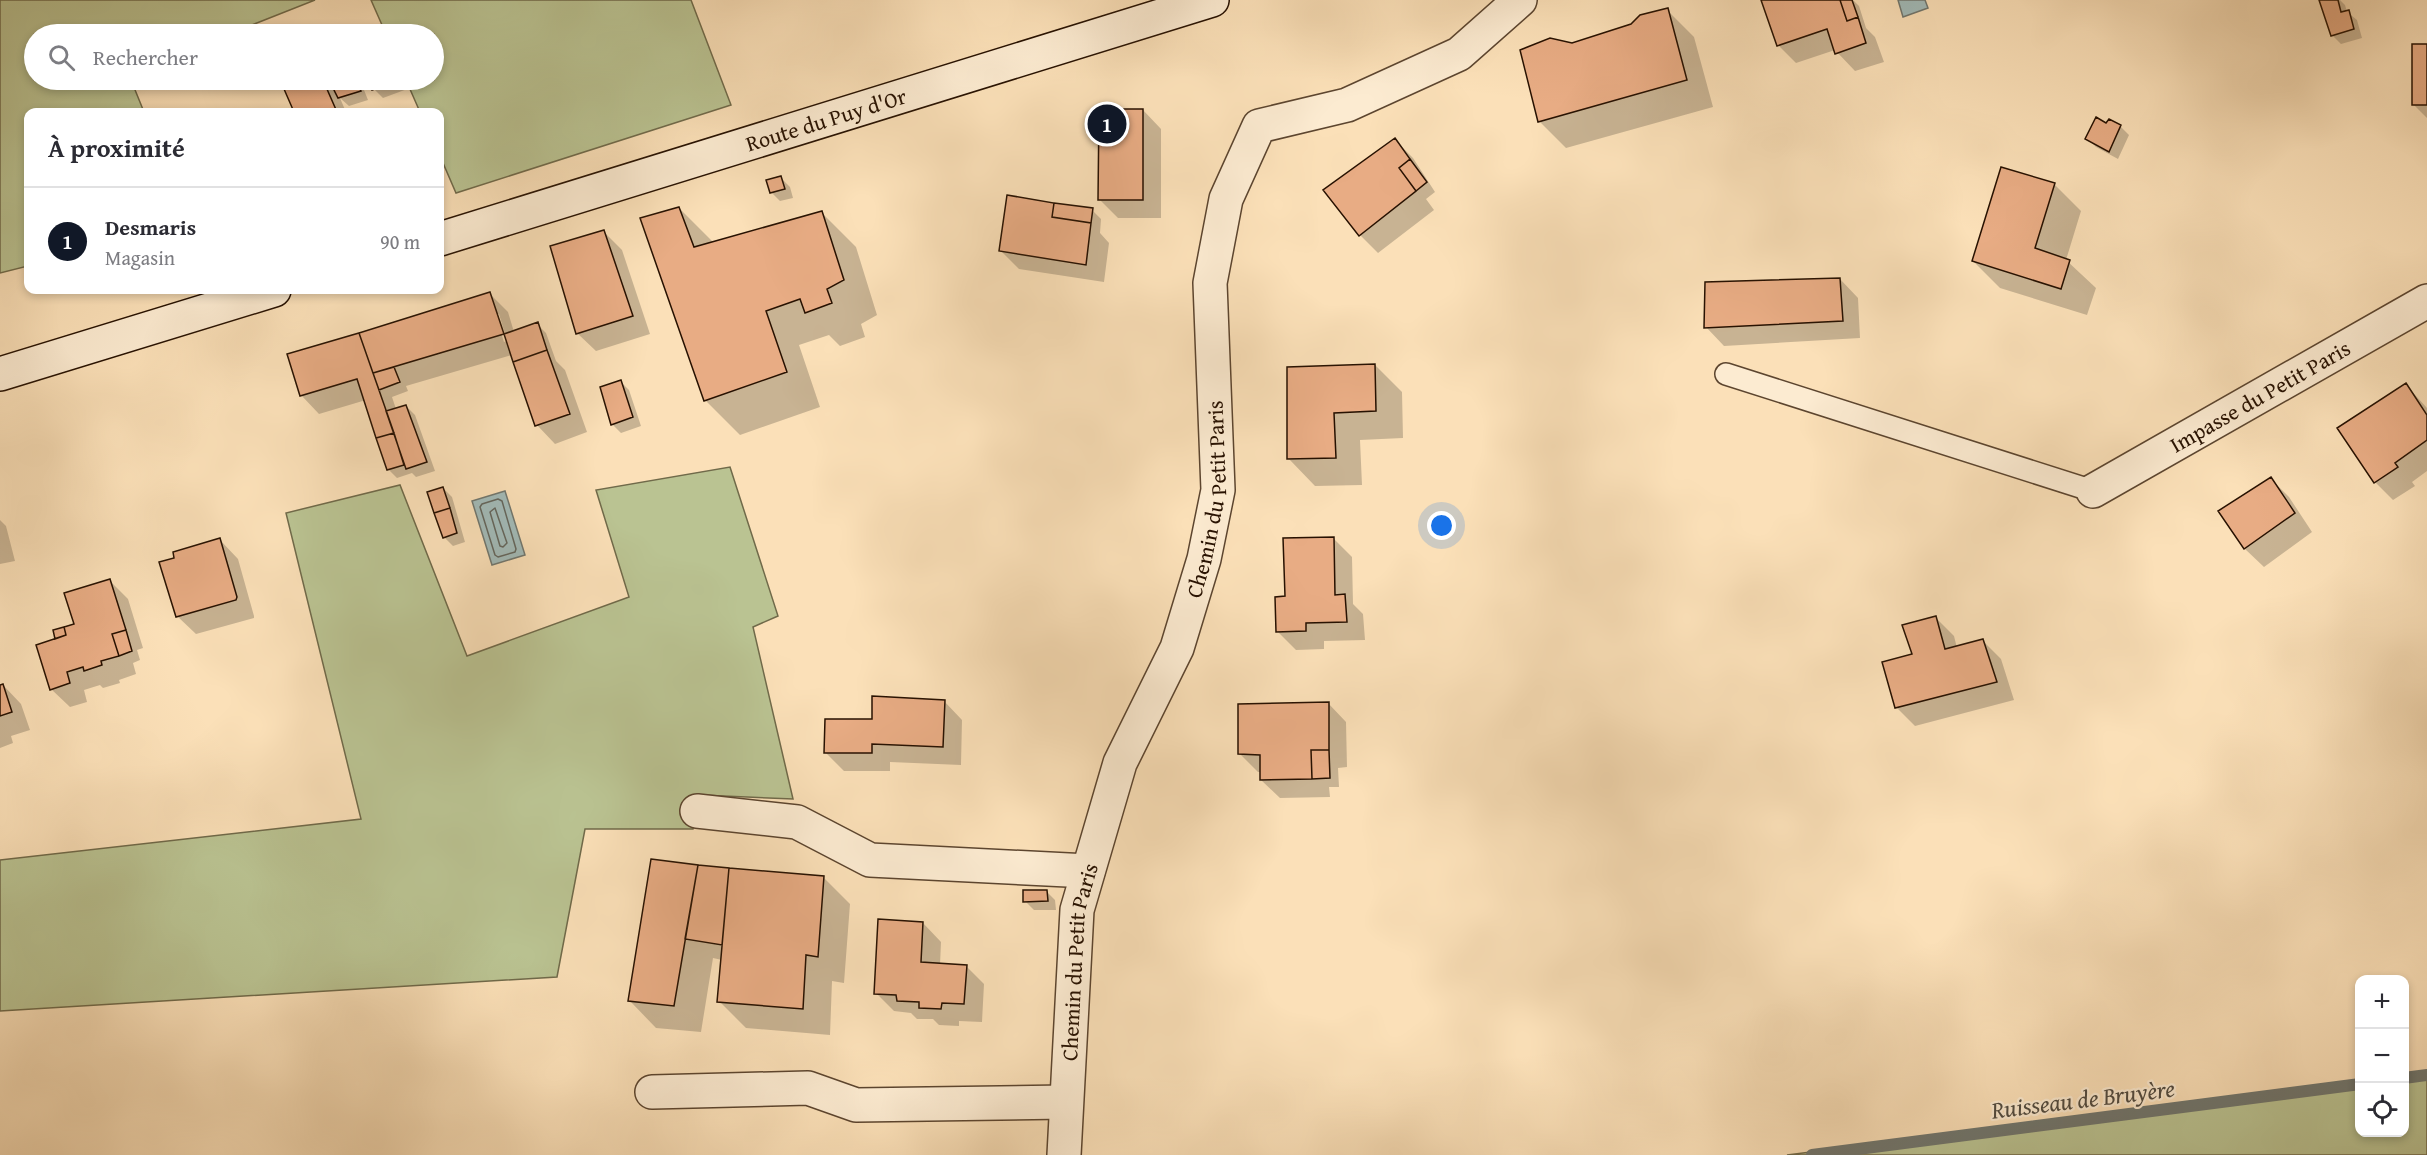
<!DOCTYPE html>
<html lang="fr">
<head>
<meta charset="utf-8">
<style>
	body { margin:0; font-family:"Gentium Book Plus",serif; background:#f2f2f3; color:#2b2b33 }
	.controls { position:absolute; right:18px; bottom:18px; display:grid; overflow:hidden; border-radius:12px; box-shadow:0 3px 9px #0003 }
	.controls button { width:54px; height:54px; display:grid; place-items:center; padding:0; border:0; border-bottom:2px solid #e1e1e2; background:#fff; color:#2b2b33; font:30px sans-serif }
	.you { position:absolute; left:1442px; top:526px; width:21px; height:21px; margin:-15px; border:4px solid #fff; border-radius:50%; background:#1a73e8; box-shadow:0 0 0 9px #1a73e833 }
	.badge { display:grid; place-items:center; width:39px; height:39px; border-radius:50%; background:#111827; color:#fff; font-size:20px; font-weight:700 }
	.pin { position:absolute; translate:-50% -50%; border:3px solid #fff; box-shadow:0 2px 6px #0006 }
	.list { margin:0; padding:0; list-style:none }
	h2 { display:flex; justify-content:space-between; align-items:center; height:78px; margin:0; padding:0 24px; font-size:26px }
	h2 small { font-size:20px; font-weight:400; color:#7c7c81 }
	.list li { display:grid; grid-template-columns:39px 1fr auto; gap:18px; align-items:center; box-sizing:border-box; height:108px; padding:0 24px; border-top:2px solid #e1e1e2 }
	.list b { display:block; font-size:22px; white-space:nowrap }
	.list p { margin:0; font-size:20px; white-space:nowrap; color:#7c7c81 }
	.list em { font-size:20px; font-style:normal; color:#7c7c81 }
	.icon { flex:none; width:33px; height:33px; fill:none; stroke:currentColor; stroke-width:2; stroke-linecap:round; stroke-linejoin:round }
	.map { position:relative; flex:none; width:2427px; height:1155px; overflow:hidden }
	.search { position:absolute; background:#fff; box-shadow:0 3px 9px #0003; left:24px; top:24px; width:420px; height:66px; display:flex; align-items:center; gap:15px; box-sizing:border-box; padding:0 21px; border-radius:33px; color:#7c7c81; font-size:22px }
	.panel { position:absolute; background:#fff; box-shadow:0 3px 9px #0003; left:24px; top:108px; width:420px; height:186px; border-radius:12px }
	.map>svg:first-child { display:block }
</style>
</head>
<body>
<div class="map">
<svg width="2427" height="1155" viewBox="0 0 2427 1155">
	<rect width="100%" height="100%" fill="#fbe0b8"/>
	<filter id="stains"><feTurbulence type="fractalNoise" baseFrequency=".00333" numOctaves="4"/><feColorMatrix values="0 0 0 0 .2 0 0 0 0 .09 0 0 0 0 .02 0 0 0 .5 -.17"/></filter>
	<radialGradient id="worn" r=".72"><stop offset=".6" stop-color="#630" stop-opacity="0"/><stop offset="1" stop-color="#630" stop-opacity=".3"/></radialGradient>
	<!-- green -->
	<path fill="#bac392" stroke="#706a4a" stroke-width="1.5" d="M0 0H315L229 34H34V80H131L144 112H28V266L0 273Z
		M371 0H691L731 105 456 193 440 156V112H420L406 80H434V34H386Z
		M730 467 778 616 753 627 793 799 701 795 693 829H585L557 977 0 1011V860L361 819 286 513 400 485 467 656 629 597 596 490Z
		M2427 1075V1155H1787L2359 1083 2360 1132H2404L2405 1078Z"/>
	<!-- water -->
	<path fill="#a2bbb9" stroke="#71776f" stroke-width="1.5" d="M1898 0H1925L1928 8 1903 17Z
		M505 491 525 555 492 565 472 501Z"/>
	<!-- shadow -->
	<path fill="#0003" fill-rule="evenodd" d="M1764 0H1853L1859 6 1866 28 1875 37 1884 62 1855 71 1835 50 1796 63 1778 45Z
		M2321 0H2340L2345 5 2347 12 2357 20 2362 38 2341 44 2332 35Z
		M1667 10 1694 37 1713 107 1566 148 1539 121 1572 44 1632 26Z
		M2427 46V118L2413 104Z
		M313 80H323L337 94 331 80H360L368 100 349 106 340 98 346 112H296L286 90Z
		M371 80H407L410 88 383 98 374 89Z
		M1143 110 1161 129V218H1118L1100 200Z
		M2106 125 2120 126 2129 135 2118 159 2096 147 2087 138Z
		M1395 140 1413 158 1435 192 1426 199 1434 210 1378 253 1360 235Z
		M781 178 790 187 793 198 780 201 771 192Z
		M2054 184 2081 211 2066 260 2096 288 2087 315 2000 288 1973 261Z
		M679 208 714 243 822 213 856 247 877 315 861 324 865 337 840 346 829 335 799 345 820 407 740 435 705 400 642 219Z
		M1092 210 1101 219 1100 233 1109 243 1104 282 1019 269 1001 251Z
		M603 231 622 250 650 334 596 351 577 333Z
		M1840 279 1858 298 1860 338 1724 346 1706 327Z
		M490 294 508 312 514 332 537 324 546 333 556 361 565 370 587 432 555 444 537 425 512 355 406 386 408 391 392 397 396 409 406 406 415 415 435 471 416 477 412 473 397 478 388 469 366 400 319 414 301 395ZM495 314H499L507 341 504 342Z
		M1375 365 1402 392 1403 438 1360 440 1362 485 1315 486 1289 459Z
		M620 381 629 390 641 426 621 433 612 424Z
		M2406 385 2427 408V471L2412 482 2415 486 2393 500 2375 482Z
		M2271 479 2289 497 2312 532 2264 567 2245 549 2220 511Z
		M443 488 452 497 465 542 453 546 444 537Z
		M0 520 6 526 15 561 0 564Z
		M1333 538 1352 557 1353 604 1363 614 1365 640 1324 641V649L1296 650 1277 631 1287 597Z
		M220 540 238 559 254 616V618L196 634 177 616 176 559Z
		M109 580 128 599 143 648 137 650 140 660 133 663 136 674 119 680 120 683 103 688 100 685 84 690 87 702 70 707 51 689 58 640 76 625Z
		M1936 618 1954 636 1957 648 1983 641 2001 659 2014 700 1915 726 1896 707 1914 656Z
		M3 685 21 704 30 730 11 736 13 743 0 748V686Z
		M944 701 962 720 961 765 890 762V771H844L825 752 873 721Z
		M1328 703 1346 722 1347 767 1338 768 1339 787H1329L1330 797 1280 798 1261 780V772H1258L1240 754Z
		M728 870 823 877 850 904 844 983 832 981 830 1035 746 1028 719 1001 722 960 713 958 701 1032 656 1028 630 1001Z
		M1046 891 1055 900 1056 910H1034L1025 901Z
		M923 923 941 942 940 965 966 966 984 984 982 1022 959 1021V1026L939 1025 933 1019H917L911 1013 894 1011 876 993Z"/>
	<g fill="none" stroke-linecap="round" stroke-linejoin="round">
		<!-- shore -->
		<path stroke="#64665d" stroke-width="1.5" d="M498 499 502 501 516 549 515 552 498 557 495 555 480 507 482 504Z
			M495 508 507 543 503 547 500 546 490 512Z"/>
		<!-- stream -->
		<path stroke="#71776f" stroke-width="12" d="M2404 1078 2427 1075
			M1812 1155 2360 1084"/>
	</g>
	<!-- building -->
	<path fill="#e8ac84" stroke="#271101" stroke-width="1.5" d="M1761 0H1840L1847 21 1858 17 1866 43 1835 54 1827 29 1777 46Z
		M1840 0H1852L1858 17 1847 21Z
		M2319 0H2338L2341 12 2349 10 2354 29 2331 36Z
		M1668 8 1687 80 1538 122 1520 50 1550 38 1572 43 1631 24 1640 15Z
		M2412 44H2427V105H2412Z
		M309 80H323L337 112H294L284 89Z
		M329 80H356L361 91 338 98Z
		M369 80H401L372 90Z
		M1099 109H1143V200H1098Z
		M2096 117 2106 123 2109 119 2121 125 2109 152 2085 139Z
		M1395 138 1410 159 1399 168 1416 191 1359 236 1323 190Z
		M1410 159 1427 182 1416 191 1399 168Z
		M2001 167 2055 183 2035 248 2070 260 2061 289 1972 261Z
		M781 176 785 189 770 193 766 180Z
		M1007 195 1054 203 1052 217 1091 223 1086 265 999 251Z
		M1054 203 1093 208 1091 223 1052 217Z
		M679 207 694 247 822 211 844 280 827 289 832 303 805 313 800 299 766 311 787 372 704 401 640 218Z
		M604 230 633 316 576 334 550 246Z
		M1840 278 1843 321 1704 328 1705 282Z
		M490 292 504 334 373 373 359 333Z
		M538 322 547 350 513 362 504 334Z
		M359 333 394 433 376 438 357 379 300 396 287 354Z
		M547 350 570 414 535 426 513 362Z
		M1375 364 1376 411 1334 413 1336 458 1287 459V367Z
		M394 367 400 382 379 390 373 373Z
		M621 380 633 417 611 425 600 387Z
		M2406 383 2427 415V440L2395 463 2398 467 2374 483 2337 428Z
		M406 405 427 462 406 469 386 411Z
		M394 433 404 465 387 470 376 438Z
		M2271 477 2295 513 2244 549 2218 511Z
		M443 487 450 508 434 513 427 492Z
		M450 508 457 533 443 538 434 513Z
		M1334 537 1335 595 1345 594 1347 622 1306 623V631L1276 632 1275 597 1285 596 1283 538Z
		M220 538 237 597 236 600 176 617 159 562 174 558 173 552Z
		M110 579 126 630 112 634 119 656 101 661 102 665 84 671 83 667 67 672 70 683 50 690 36 645 66 635 64 627 74 624 64 593Z
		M1936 616 1945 649 1983 639 1997 682 1895 708 1882 662 1912 654 1902 625Z
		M64 627 66 635 55 639 53 630Z
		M126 630 132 651 119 656 112 634Z
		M3 684 12 712 0 716V685Z
		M872 696 945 700 943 747 872 744V753H824L825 719H872Z
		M1329 702V750H1311L1312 779 1260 780V755L1238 754V704Z
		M1311 750H1329L1330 778 1312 779Z
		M651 859 698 865 674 1006 628 1001Z
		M698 865 729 868 722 945 685 939Z
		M729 868 824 876 818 957 806 955 803 1009 717 1002Z
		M1023 890H1047L1048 901 1023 902Z
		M878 919 923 922 921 962 967 965 964 1004 942 1003 941 1009 919 1008V1002L897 1001 896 995 874 994Z"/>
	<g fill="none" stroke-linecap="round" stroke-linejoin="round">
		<!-- lane casing -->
		<g stroke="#5c452f" stroke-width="24">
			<path id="lane" d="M1726 374 2093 491"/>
		</g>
		<!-- street casing -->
		<g stroke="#5c452f" stroke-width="36">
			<g id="street">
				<path id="s1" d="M2093 491 2427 301"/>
				<path d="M697 811 797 822 870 860 1088 871"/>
				<path d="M652 1092 808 1088 856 1105 1066 1102"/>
				<path id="s2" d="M1064 1155 1077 910 1120 763 1177 648 1204 559 1218 490 1210 283 1226 199 1259 126 1347 105 1459 54 1520 0"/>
			</g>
		</g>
		<!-- secondary casing -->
		<g stroke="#271101" stroke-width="36">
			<g id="secondary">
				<path id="s3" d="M440 239 1212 0"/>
				<path d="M0 374 274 290"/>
			</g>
		</g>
		<!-- lane -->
		<use href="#lane" stroke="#fcebd1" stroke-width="21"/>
		<!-- street -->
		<use href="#street" stroke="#fcebd1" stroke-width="33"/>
		<!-- secondary -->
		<use href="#secondary" stroke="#fcebd1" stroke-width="33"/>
	</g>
	<g text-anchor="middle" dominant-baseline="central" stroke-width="4.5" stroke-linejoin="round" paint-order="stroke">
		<!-- street labels -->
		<g font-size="22" fill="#271101" stroke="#fcebd1">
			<text stroke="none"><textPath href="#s3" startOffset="404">Route du Puy d'Or</textPath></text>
			<text stroke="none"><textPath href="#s1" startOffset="192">Impasse du Petit Paris</textPath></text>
			<text stroke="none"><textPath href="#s2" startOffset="680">Chemin du Petit Paris</textPath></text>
			<text stroke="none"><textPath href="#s2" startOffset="194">Chemin du Petit Paris</textPath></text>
		</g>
		<!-- water labels -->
		<g font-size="24" font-style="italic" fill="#524c41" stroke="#fcebd1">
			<text transform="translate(2083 1099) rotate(-7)">Ruisseau de Bruyère</text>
		</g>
	</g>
	<rect width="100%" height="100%" filter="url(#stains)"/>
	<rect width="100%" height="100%" fill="url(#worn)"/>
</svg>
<div class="controls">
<button>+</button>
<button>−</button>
<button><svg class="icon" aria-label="locate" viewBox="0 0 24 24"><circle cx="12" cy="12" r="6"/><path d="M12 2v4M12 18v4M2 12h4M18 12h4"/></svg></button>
</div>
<div class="you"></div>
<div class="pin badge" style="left:1107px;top:124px">1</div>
<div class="search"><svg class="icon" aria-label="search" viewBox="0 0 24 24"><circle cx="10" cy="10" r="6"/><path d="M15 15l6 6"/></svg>Rechercher</div>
<section class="panel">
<h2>À proximité<small></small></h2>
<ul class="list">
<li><span class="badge">1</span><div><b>Desmaris</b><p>Magasin</p></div><em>90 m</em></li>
</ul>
</section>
</div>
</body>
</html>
